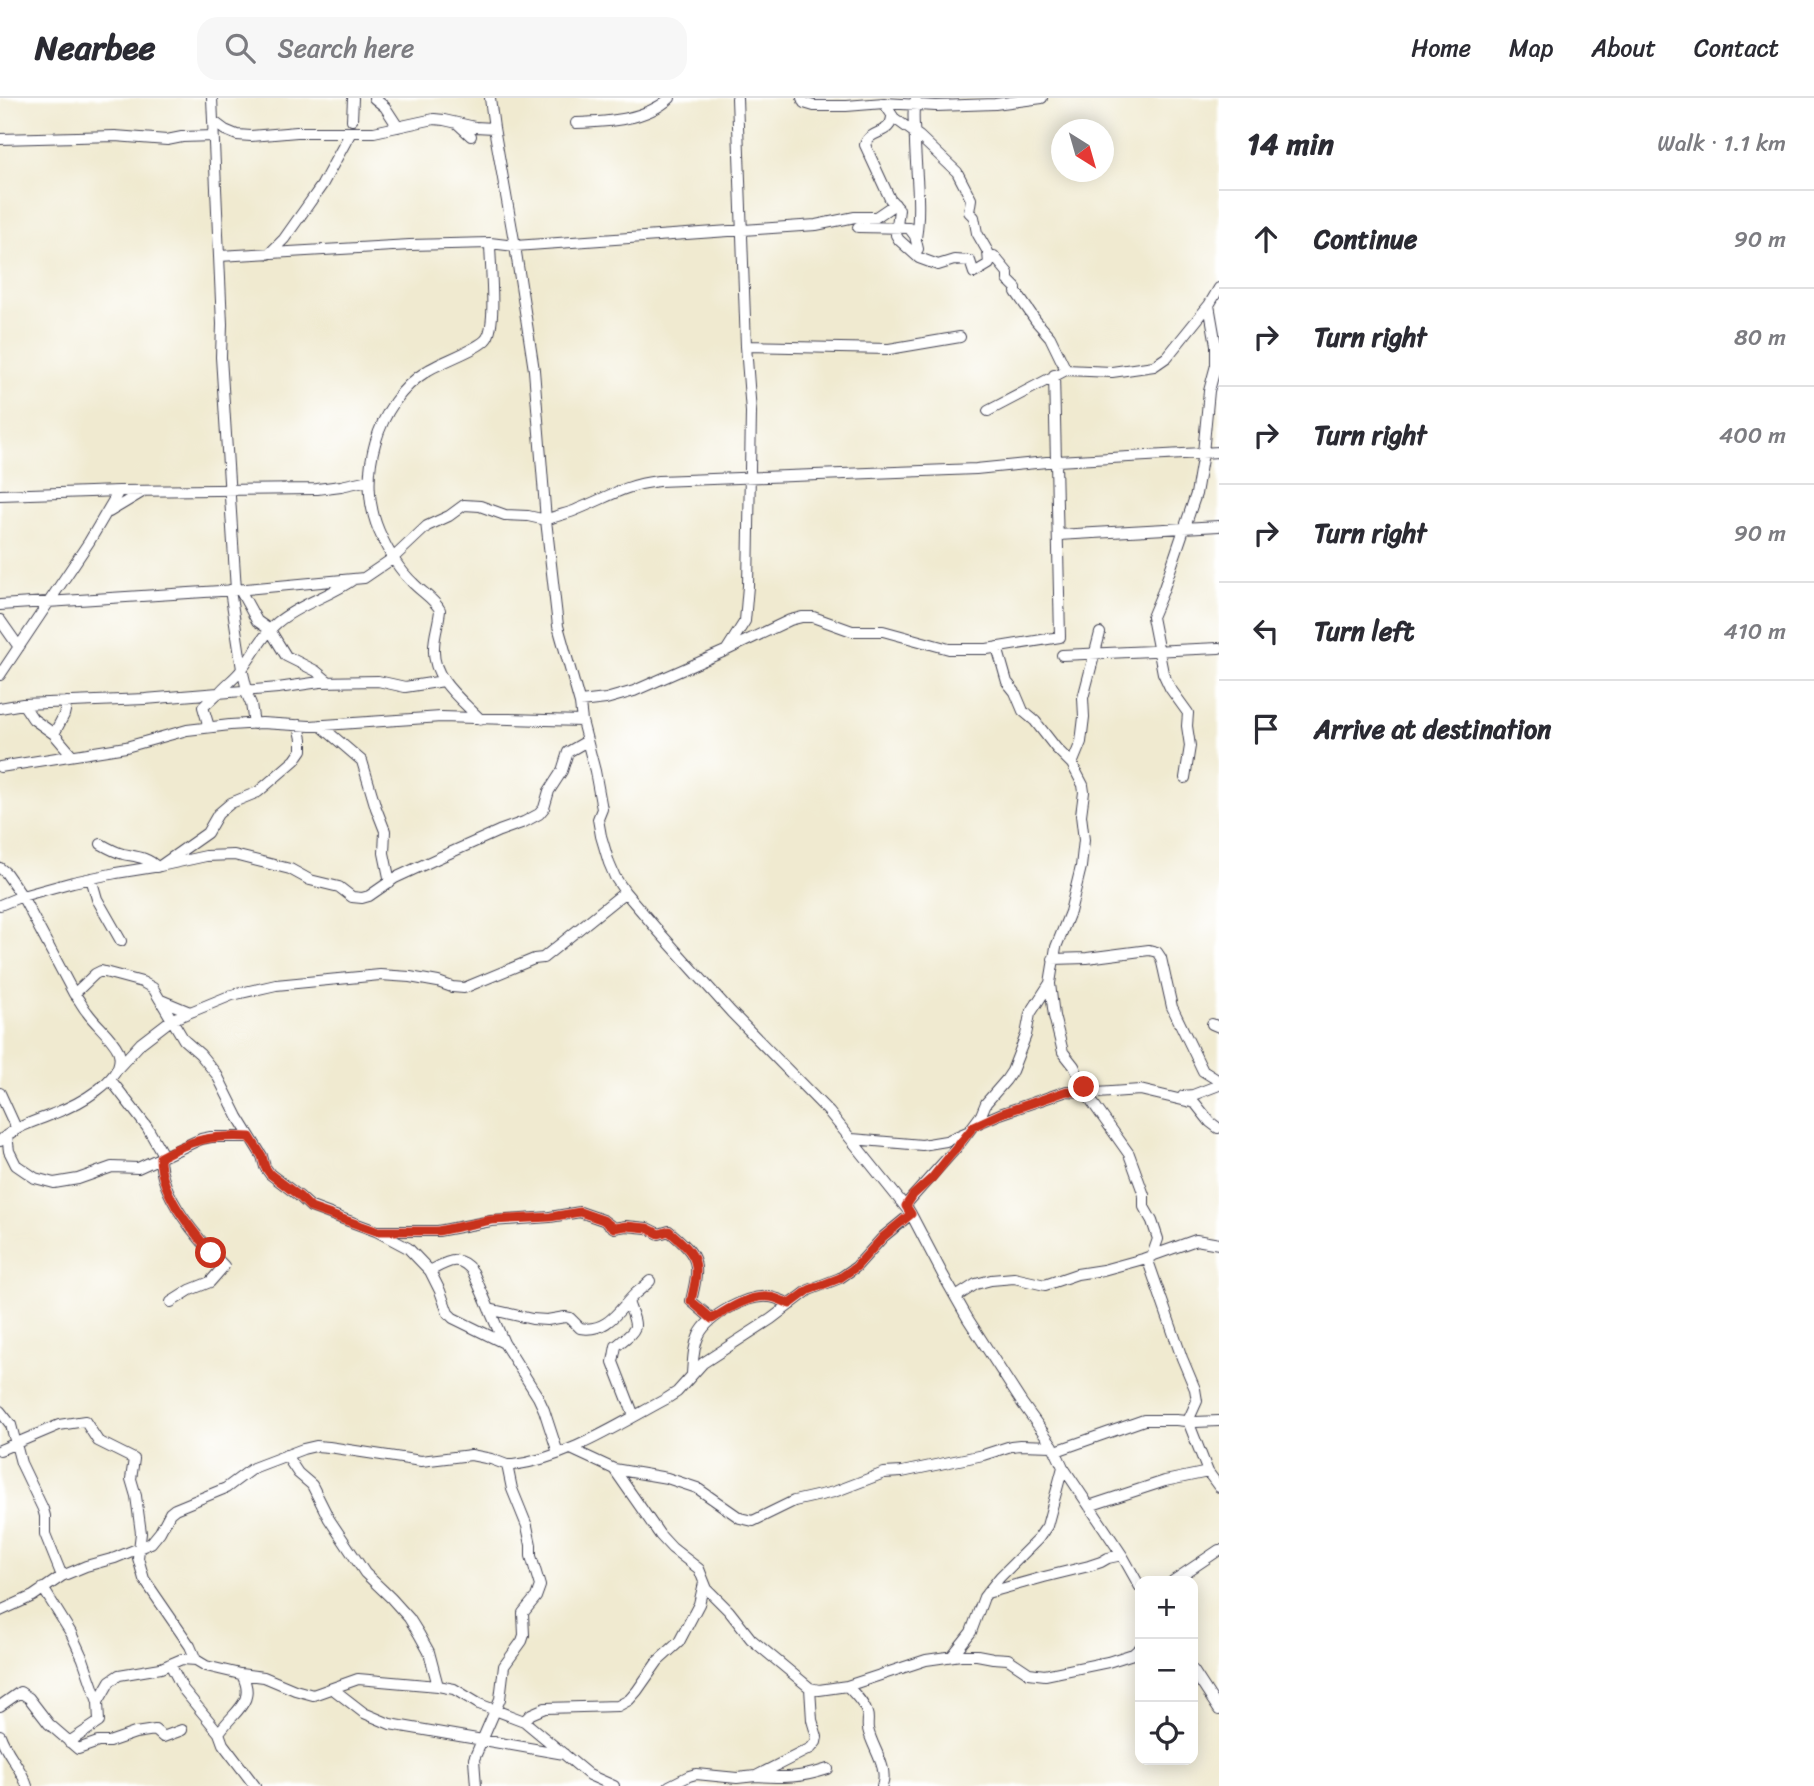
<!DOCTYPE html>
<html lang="en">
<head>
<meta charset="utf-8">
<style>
	body { margin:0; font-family:Sriracha,sans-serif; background:#f7f7f7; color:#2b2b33 }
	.controls { position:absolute; right:21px; bottom:21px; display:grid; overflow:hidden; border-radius:14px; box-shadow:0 4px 18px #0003 }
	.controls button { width:63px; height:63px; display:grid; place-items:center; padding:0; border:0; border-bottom:2px solid #e1e1e2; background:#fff; color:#2b2b33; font:35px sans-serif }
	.compass { position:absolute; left:1051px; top:21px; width:63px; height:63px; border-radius:50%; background:#fff; box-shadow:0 4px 18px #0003; rotate:143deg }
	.stop { position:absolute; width:21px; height:21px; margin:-16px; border:5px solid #c8321e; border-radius:50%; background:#fff }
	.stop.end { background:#c8321e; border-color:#fff; box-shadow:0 2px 7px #0008 }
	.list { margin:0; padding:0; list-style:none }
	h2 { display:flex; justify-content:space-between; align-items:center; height:91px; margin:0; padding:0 28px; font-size:30px }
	h2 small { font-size:23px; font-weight:400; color:#7c7c81 }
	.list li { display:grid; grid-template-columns:46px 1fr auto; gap:21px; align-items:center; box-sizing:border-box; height:98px; padding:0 28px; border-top:2px solid #e1e1e2 }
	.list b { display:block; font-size:26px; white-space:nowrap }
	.list em { font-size:23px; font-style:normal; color:#7c7c81 }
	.icon { flex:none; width:38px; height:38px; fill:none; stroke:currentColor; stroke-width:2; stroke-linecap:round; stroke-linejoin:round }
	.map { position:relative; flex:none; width:1219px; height:1688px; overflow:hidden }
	header { display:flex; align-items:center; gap:42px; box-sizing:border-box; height:98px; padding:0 35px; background:#fff; border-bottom:2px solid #e1e1e2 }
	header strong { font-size:33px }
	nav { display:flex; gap:38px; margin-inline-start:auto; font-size:24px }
	.search { width:490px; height:63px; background:#f7f7f7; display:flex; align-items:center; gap:18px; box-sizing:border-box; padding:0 24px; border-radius:21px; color:#7c7c81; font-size:26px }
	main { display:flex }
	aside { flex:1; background:#fff }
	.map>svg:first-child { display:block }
</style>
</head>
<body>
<header>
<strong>Nearbee</strong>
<div class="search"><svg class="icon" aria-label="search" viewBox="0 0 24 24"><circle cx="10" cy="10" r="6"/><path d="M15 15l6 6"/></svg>Search here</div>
<nav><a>Home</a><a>Map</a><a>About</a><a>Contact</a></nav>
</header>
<main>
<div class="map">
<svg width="1219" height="1688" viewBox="0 0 1219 1688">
	<rect width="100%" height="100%" fill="#fff"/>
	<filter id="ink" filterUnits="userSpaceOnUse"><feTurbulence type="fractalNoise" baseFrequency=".0143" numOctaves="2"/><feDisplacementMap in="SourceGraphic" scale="14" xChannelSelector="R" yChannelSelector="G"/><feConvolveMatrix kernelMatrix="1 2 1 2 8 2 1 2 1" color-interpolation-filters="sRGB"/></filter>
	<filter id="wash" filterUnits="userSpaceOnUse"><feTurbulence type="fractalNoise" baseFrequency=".00686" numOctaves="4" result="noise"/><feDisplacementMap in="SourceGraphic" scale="28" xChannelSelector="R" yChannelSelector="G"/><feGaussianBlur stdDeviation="1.57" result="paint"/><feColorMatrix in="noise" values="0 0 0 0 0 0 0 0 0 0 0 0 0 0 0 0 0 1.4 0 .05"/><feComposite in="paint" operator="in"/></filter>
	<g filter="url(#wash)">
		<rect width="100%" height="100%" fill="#f0ead0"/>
	</g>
	<g filter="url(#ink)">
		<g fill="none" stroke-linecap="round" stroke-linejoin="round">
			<!-- minor casing -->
			<g stroke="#414051" stroke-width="12">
				<path id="minor" d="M212 0 222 226 221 259 236 492
					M374 0 385 9 398 29
					M490 0 494 30 515 148 534 272 546 422 558 528 580 606 582 623 595 673 602 711 598 721 601 738 609 765 615 779 625 794 660 835 731 914 829 1014 911 1116 943 1177 968 1221 1022 1305 1053 1348 1063 1369 1122 1457 1140 1489
					M802 0 804 5 814 8H846L884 5 936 8 995 6 1042 0
					M884 5 894 20 919 38 957 74 971 101 969 114 974 119 977 135 988 154 989 166 991 161 994 158 1008 175V182L1016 190V194L1036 223 1050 239 1066 272
					M892 17C892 38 870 30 865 47L890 101 899 111 896 137 899 142 919 160 938 167 954 162 970 163 974 175 989 166
					M352 22 353 0
					M213 23 225 32 237 37 251 38 297 34H374L434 21 444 22 475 29 494 30
					M576 25C608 24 646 22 670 0
					M458 26 471 38
					M0 41 115 38 167 42 182 39 213 38
					M858 129 909 130 915 138 918 151
					M916 140C921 109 916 76 915 45 915 30 911 14 916 0
					M269 156 284 141 308 107 322 87 351 34
					M219 158 410 147 490 145 515 148 816 127 855 119H876L895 106
					M746 248 889 251 960 239
					M988 313 1066 272 1112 274 1154 268 1167 259 1209 207
					M0 397 119 393 317 391 341 388 369 382
					M109 414 144 393
					M1058 437 1219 428
					M230 492 242 571 247 592
					M240 492 257 523 270 532 286 558 316 573 329 584
					M0 507 236 492 364 480 392 461 427 428 449 418 464 407 480 408 505 417 528 418 546 422C557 417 568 416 578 411 608 399 625 387 658 383L976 371 1057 363 1219 354
					M0 522 19 549
					M726 553 745 523 748 488 751 314 746 248 737 0
					M1062 557 1219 550
					M0 577 89 444 119 393
					M245 592 251 606 254 626
					M219 595C226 586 236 580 242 571 254 556 263 536 278 524 301 505 331 498 354 481
					M23 606 33 621 54 636 72 657
					M580 606V604L606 601 634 593 725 553 790 522 802 519H813L852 533H883L949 551H987L1060 539 1054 277
					M0 610 23 606 145 601 278 590 320 584 378 583 405 589 444 583
					M480 621C461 601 432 581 434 550 434 537 439 525 440 512 434 501 423 495 414 486 398 471 388 454 379 433 356 380 376 304 427 273 440 264 480 251 487 240 497 225 490 165 490 145
					M320 627 362 663 376 710 385 733 384 755 390 784
					M209 629 203 609 218 595
					M54 636 64 617 67 604
					M1072 666 1081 644 1084 619 1083 600 1100 535
					M0 669 126 649 187 632 230 627 262 625 310 628 441 619 582 623
					M1185 680 1190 648 1187 628 1188 615 1170 590 1163 575 1152 519 1163 493 1196 396 1203 355 1209 293 1216 267V247L1209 207 1219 190
					M101 746C108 750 115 754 123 756 137 759 147 759 157 769
					M160 768 206 758 234 757 290 771 310 782 339 789 352 799 362 800 369 798 395 780 436 761 499 733 524 724 539 716 544 710 549 693 562 673 568 654 587 643
					M0 770 6 775 22 798 74 896C80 902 82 908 87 914 96 927 111 938 118 952 130 981 74 1008 53 1016 34 1024 16 1028 0 1043
					M91 780 97 801 121 843
					M0 807 22 798 73 784 116 775 160 768 207 735 218 716 231 705 258 694 295 662 302 652V641L299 627
					M1053 861 1087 860 1149 852 1157 854 1161 860 1172 909 1203 973 1219 983
					M1050 886 1054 918 1063 954 1074 968 1088 998 1129 1056 1140 1086 1144 1097V1109L1152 1123 1158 1141 1152 1158
					M74 896 95 876 101 873 142 884 153 890 184 942 200 956 217 977 238 1019 262 1058 265 1069 270 1076 299 1098 311 1109 376 1133 408 1150 430 1173 440 1193 448 1215 453 1220 504 1245
					M161 902 190 914
					M1212 926 1219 929
					M118 970 141 945 171 922 232 897 276 887 380 877 410 879 438 884 452 889 464 890 534 861 543 860 625 794
					M110 981 147 1029 163 1057
					M0 995 16 1030
					M1183 998 1193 997 1219 987
					M974 1027 1000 1016 1067 993 1097 995 1140 992 1195 1005 1210 1024 1218 1030
					M7 1037 9 1053 16 1067 35 1080 54 1085 78 1081 112 1069 138 1070 201 1041 211 1039H250
					M852 1041 922 1047 946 1043 967 1034
					M160 1059C160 1098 198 1141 224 1168L210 1184 190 1192 171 1204
					M376 1133H438L491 1123 550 1119 580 1114 603 1122 614 1130 626 1128 647 1130 659 1136 669 1133C700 1159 700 1165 691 1203L712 1221
					M1147 1160 1182 1260 1195 1291 1197 1303 1188 1323 1208 1374 1219 1389
					M430 1173C447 1164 459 1155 473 1174L504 1245 538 1299 544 1312 558 1355
					M956 1199 976 1186 991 1182 1014 1180 1045 1187 1077 1176 1103 1172 1143 1161 1196 1142 1219 1146
					M628 1204C638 1232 640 1229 616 1248L613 1264 634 1318
					M489 1211 532 1221 547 1222 565 1219 570 1220 580 1230C608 1235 619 1211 636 1195 641 1191 646 1187 650 1183
					M692 1276C693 1263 693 1249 699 1237 708 1218 748 1196 769 1199 776 1199 784 1204 791 1206
					M0 1313 11 1327 21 1365 43 1411 45 1418V1436L62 1478
					M571 1351 614 1371 660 1437 672 1450 699 1471 707 1491 729 1513 751 1541 810 1590 819 1592 847 1588 926 1562 961 1557H977L993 1560 1008 1561 1029 1575 1045 1577 1108 1564 1133 1556 1140 1550
					M0 1352 59 1327 85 1323 98 1343 134 1361 131 1381 136 1398 141 1435 138 1460 144 1481 190 1548 196 1562
					M1056 1353 1144 1322H1176L1195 1324 1219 1323
					M286 1357 298 1375 312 1387 329 1421 365 1475 391 1500 409 1520 419 1536 429 1554 438 1588
					M614 1371 667 1380 697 1390 740 1420 753 1423 794 1403 834 1394 884 1375 902 1374 983 1357 1011 1348 1020 1347 1053 1348
					M1089 1408 1165 1383 1208 1374
					M1173 1483 1219 1452
					M43 1490 71 1535 83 1561 98 1604
					M987 1495 1044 1479 1089 1468 1101 1464 1108 1460 1122 1457
					M0 1513 33 1498 62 1478 86 1468 115 1460 151 1445 160 1434 170 1415 175 1411 226 1390 253 1370 303 1351 316 1348 329 1349 421 1363 471 1357 491 1361 507 1367H513C568 1360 617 1327 666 1301L677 1294 703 1265 771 1221 809 1192 840 1180 856 1169 883 1139 911 1116 906 1108 909 1103 958 1048 981 1017 986 1005 1006 982 1012 973 1026 937 1030 916 1050 885 1056 849 1070 814 1081 769 1084 742 1081 717 1084 694 1083 687 1072 666 1056 650 1035 623 1023 613 1015 594 1007 584 997 549
					M952 1558 971 1534 984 1499 1000 1479 1038 1441 1047 1428 1063 1369
					M170 1566 183 1591 219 1635 223 1646 255 1688
					M1193 1572 1219 1612
					M847 1588C854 1595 864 1605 867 1615 869 1620 867 1625 868 1631 872 1650 889 1669 882 1688
					M333 1591 364 1615 390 1626 564 1656
					M0 1608 20 1594 29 1600 49 1626 78 1651 98 1644H109L135 1635 155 1632 163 1639 182 1632
					M524 1623 531 1616 545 1610 618 1608 629 1602 637 1593 658 1563 679 1544 699 1506 704 1485
					M219 1635C233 1613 257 1605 242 1577
					M0 1637C6 1655 21 1669 27 1688
					M69 1644 99 1624 98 1604 110 1583 119 1577 161 1570 182 1561 196 1562 206 1568 240 1576 264 1579 295 1592 313 1597 358 1581 438 1588 454 1591 479 1606 524 1623 589 1677 614 1688
					M756 1678C785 1680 800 1680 828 1671
					M476 1688 474 1661 500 1601 504 1568 522 1543 524 1537 523 1515 536 1499 540 1488 531 1458V1447L527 1428 512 1391 507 1367
					M669 1688 689 1678 696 1676 737 1680 756 1678 811 1650 816 1644 817 1639 812 1622 810 1590"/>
			</g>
			<!-- minor -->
			<use href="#minor" stroke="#fff" stroke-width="10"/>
		</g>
	</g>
	<g fill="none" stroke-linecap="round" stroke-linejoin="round" filter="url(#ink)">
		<!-- route -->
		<path stroke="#c8321e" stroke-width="9" d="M211 1155C189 1128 160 1095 160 1059 193 1041 213 1037 250 1039L262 1058 265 1069 270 1076 299 1098 311 1110 376 1133H438L491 1122 550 1119 580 1114 603 1122 614 1130 626 1128 647 1130 659 1136 669 1133C700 1160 700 1164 691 1203L712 1221C728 1211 749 1197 769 1199 776 1199 784 1204 790 1206L809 1192 840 1180 856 1169 883 1139 911 1116 906 1108 913 1097 932 1080 974 1028 1000 1016 1067 993 1087 995 1084 989"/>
	</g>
</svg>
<div class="controls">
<button>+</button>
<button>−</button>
<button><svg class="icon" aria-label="locate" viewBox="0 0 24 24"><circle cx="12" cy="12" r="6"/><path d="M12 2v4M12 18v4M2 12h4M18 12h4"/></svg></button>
</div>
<svg class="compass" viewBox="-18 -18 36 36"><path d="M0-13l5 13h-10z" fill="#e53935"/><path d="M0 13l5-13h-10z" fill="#7c7c81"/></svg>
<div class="stop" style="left:211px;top:1155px"></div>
<div class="stop end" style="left:1084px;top:989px"></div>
</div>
<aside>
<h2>14 min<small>Walk · 1.1 km</small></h2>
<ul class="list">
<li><svg class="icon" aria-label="ahead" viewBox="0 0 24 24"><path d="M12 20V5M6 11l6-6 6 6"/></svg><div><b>Continue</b></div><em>90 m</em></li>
<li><svg class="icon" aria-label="right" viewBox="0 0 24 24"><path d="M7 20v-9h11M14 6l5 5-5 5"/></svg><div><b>Turn right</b></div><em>80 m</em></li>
<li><svg class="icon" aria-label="right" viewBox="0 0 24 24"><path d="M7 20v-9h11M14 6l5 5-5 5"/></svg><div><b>Turn right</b></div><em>400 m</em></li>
<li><svg class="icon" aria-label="right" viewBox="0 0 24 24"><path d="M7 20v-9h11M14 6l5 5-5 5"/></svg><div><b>Turn right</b></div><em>90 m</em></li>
<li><svg class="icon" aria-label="left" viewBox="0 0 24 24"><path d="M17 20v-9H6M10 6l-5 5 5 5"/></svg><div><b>Turn left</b></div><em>410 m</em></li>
<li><svg class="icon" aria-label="arrive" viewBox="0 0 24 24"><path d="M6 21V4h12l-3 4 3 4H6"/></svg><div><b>Arrive at destination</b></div></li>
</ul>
</aside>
</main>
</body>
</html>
